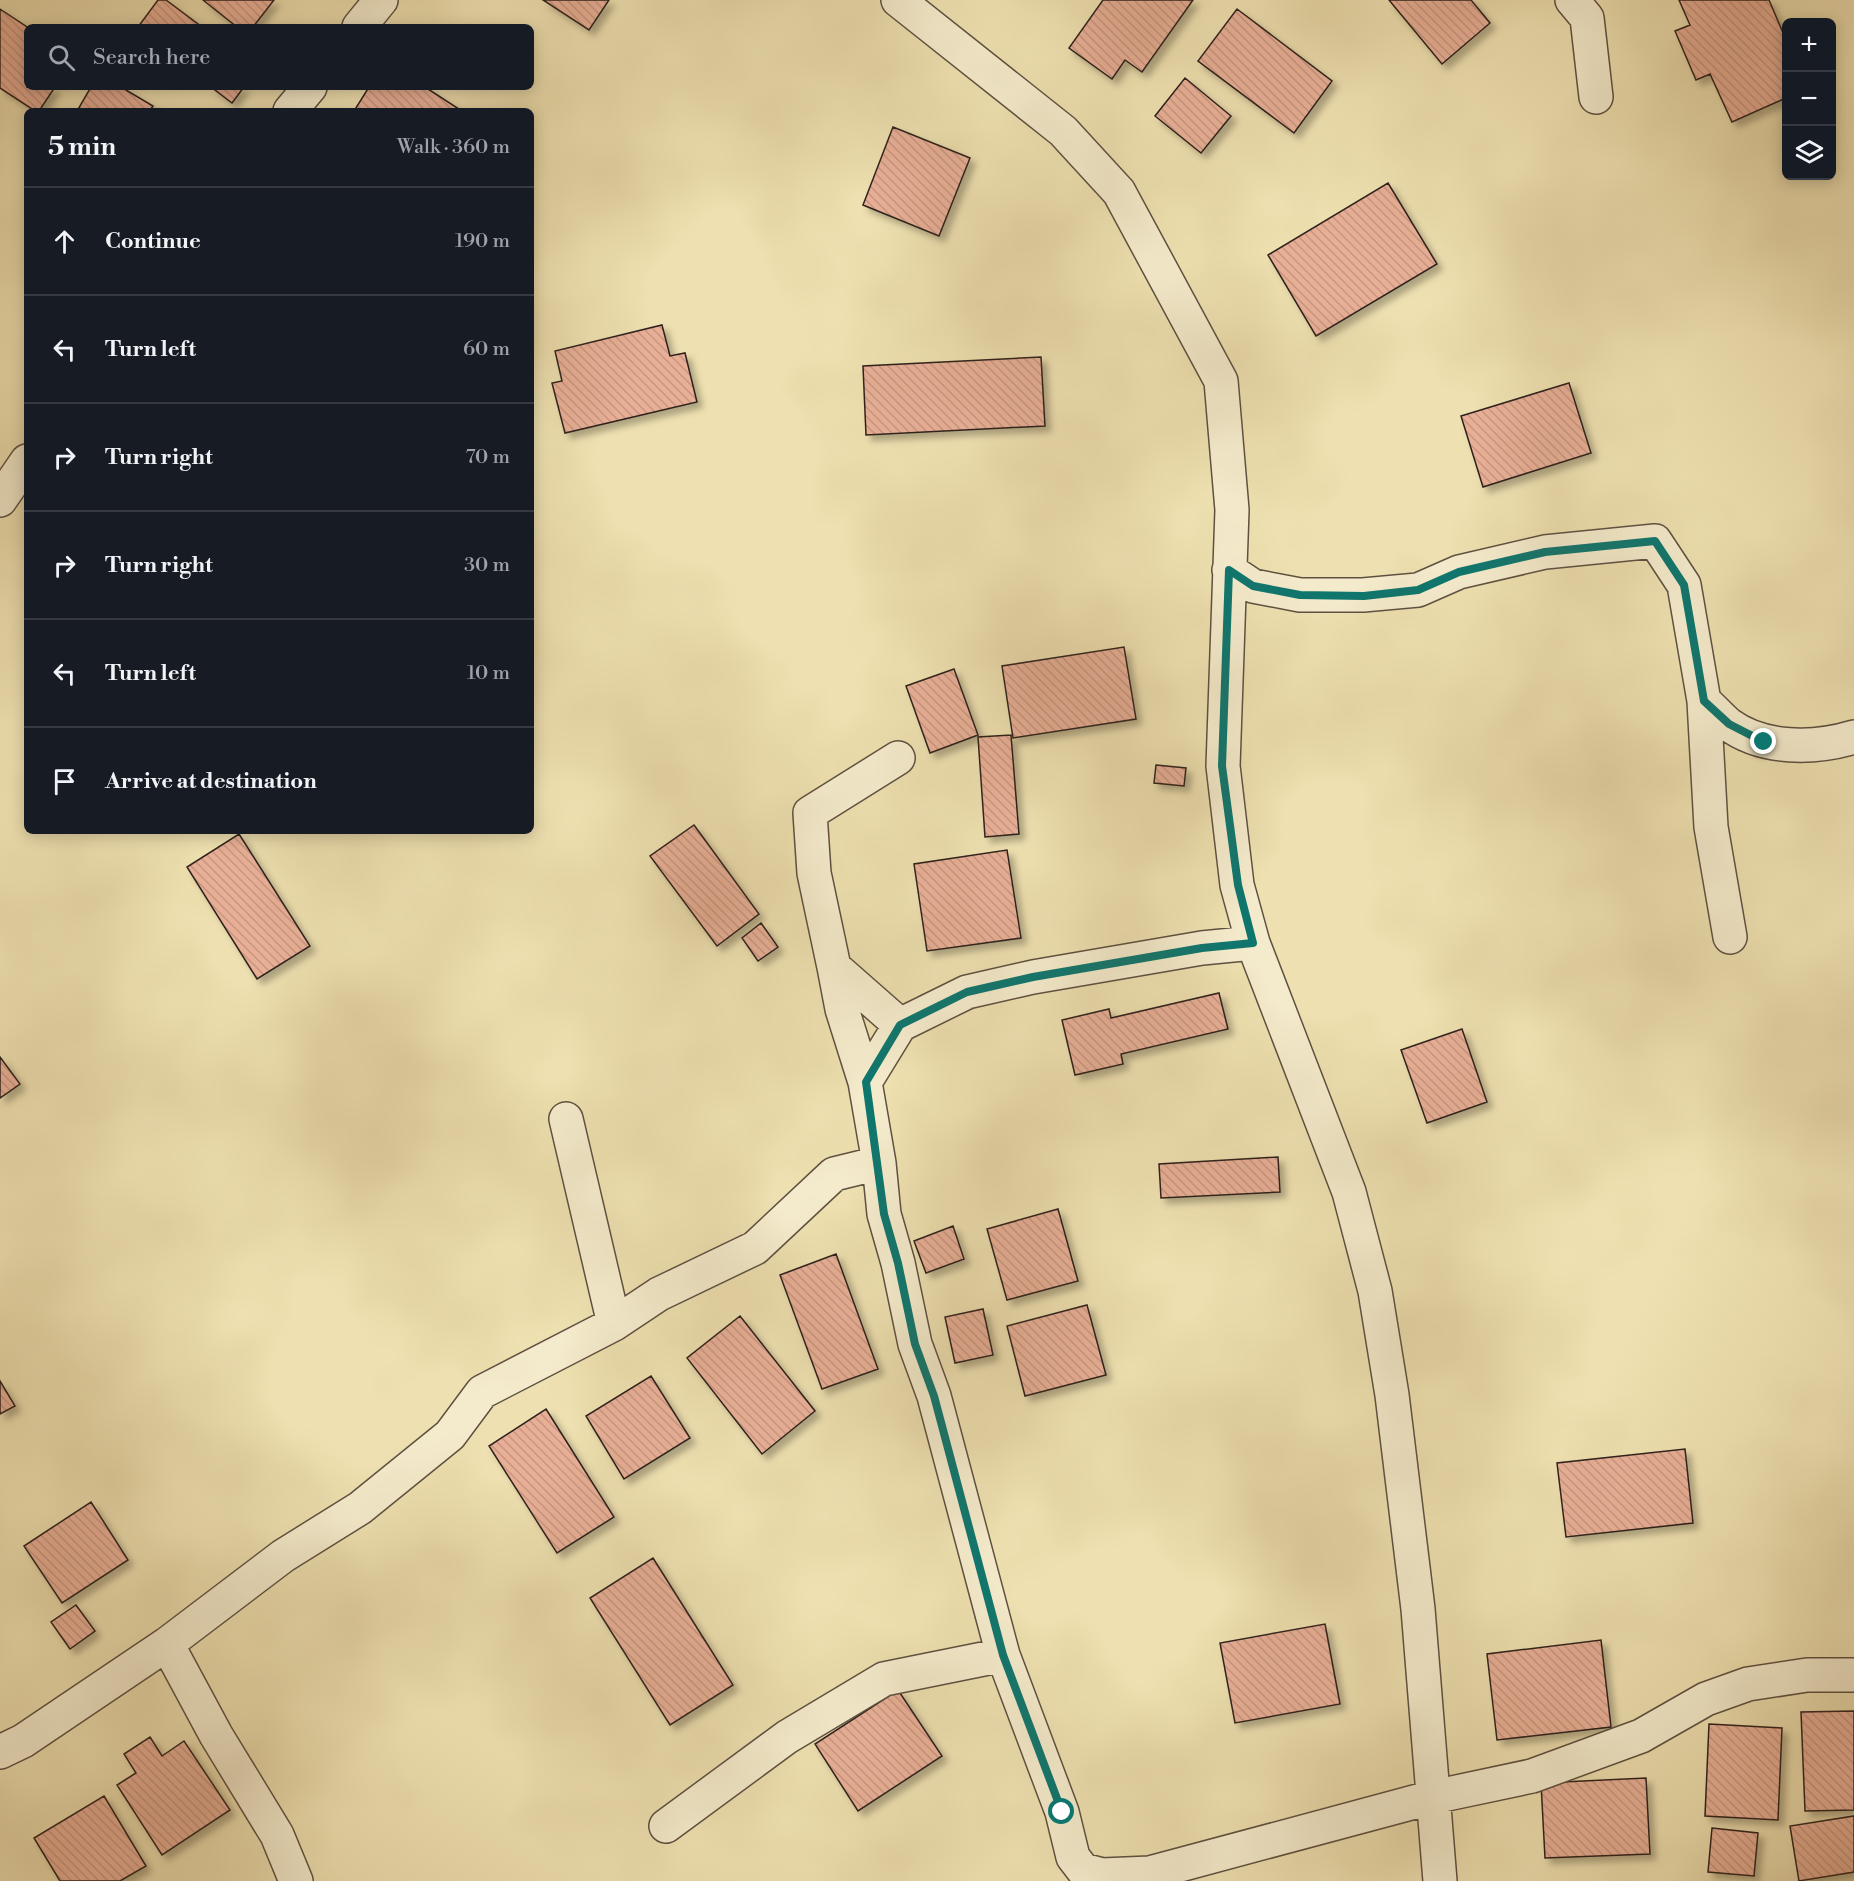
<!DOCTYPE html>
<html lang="en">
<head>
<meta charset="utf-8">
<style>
	body { margin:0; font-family:"Libre Bodoni",serif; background:#242831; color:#f1f3f6 }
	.controls { position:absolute; right:18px; top:18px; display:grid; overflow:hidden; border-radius:9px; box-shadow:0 3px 15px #0003 }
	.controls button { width:54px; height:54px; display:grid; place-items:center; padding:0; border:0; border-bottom:2px solid #363941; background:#171b24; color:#f1f3f6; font:30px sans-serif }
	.stop { position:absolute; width:18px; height:18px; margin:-14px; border:4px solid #0f766e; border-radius:50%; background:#fff }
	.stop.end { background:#0f766e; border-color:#fff; box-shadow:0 2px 6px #0008 }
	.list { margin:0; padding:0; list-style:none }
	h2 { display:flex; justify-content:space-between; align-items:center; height:78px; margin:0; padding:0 24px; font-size:26px }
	h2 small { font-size:20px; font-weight:400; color:#9ea1a6 }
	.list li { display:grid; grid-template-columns:39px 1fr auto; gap:18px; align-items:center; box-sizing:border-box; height:108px; padding:0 24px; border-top:2px solid #363941 }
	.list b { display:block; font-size:22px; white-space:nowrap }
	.list em { font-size:20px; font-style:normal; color:#9ea1a6 }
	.icon { flex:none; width:33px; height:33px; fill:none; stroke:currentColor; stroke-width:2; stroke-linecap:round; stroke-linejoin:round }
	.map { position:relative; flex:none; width:1854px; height:1881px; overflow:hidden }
	.search { position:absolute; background:#171b24; box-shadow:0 3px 15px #0003; left:24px; top:24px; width:510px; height:66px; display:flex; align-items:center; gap:15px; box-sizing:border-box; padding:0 21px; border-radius:9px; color:#9ea1a6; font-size:22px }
	.panel { position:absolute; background:#171b24; box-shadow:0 3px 15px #0003; left:24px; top:108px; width:510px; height:726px; border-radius:9px }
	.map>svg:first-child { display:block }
</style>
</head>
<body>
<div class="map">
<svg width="1854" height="1881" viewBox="0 0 1854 1881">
	<defs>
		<pattern id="building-back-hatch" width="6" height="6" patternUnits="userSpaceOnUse" patternTransform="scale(1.5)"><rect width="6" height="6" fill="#e8af96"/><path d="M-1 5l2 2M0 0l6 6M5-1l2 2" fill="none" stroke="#c79681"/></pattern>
		<filter id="shadow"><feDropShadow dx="5.5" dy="5.5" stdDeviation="3" flood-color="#0004"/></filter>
	</defs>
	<rect width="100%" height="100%" fill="#eee0b0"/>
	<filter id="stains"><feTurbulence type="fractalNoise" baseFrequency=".00333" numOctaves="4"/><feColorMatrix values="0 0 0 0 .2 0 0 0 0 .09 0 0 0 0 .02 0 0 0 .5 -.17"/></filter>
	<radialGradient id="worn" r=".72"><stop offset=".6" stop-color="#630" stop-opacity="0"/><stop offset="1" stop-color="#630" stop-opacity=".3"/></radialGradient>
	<!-- building -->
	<path fill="url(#building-back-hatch)" stroke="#2e211c" stroke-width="1.5" filter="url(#shadow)" d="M158 0H166L202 27H138Z
		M203 0H274L253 27H237Z
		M543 0H609L589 30Z
		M1103 0H1193L1142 72 1125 60 1112 79 1069 48Z
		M1389 0H1471L1490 23 1442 64Z
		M1679 0H1769L1786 40V98L1732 122 1710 74 1696 80 1675 31 1690 25Z
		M0 9 27 27V87H55L39 111H35L0 88Z
		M1237 9 1332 81 1294 133 1198 61Z
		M1185 78 1231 116 1201 153 1155 116Z
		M91 87H121L153 106 150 111H77Z
		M211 87H244L232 103Z
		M369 87H425L462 111H354Z
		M893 127 970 158 939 236 863 205Z
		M1388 183 1437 264 1316 336 1268 255Z
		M662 325 670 356 685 353 697 402 565 433 552 383 562 381 555 351Z
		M1041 357 1045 426 866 435 863 366Z
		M1569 383 1591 453 1483 487 1461 416Z
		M1124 647 1136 719 1013 738 1002 666Z
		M954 669 978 735 930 753 906 686Z
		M1011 735 1019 834 985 837 978 737Z
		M1156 765 1186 768 1184 786 1154 783Z
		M694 825 759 914 717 946 650 856Z
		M239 834 310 946 257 979 187 867Z
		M1007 850 1021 938 927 951 914 864Z
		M761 923 778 947 758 961 742 938Z
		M1219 993 1228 1029 1121 1054 1123 1064 1075 1075 1062 1020 1109 1009 1111 1018Z
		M1462 1029 1487 1102 1427 1123 1401 1050Z
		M0 1057 20 1084 0 1098Z
		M1278 1157 1280 1192 1161 1198 1159 1164Z
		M1058 1209 1078 1281 1007 1300 987 1229Z
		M953 1226 964 1259 926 1273 914 1241Z
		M836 1254 878 1369 822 1389 780 1275Z
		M1087 1305 1106 1375 1025 1396 1007 1326Z
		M983 1309 993 1355 955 1363 945 1317Z
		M740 1316 815 1411 762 1454 687 1358Z
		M651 1376 690 1438 624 1479 586 1416Z
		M0 1381 15 1406 0 1414Z
		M546 1409 614 1517 557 1553 489 1446Z
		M1685 1449 1693 1523 1566 1537 1557 1463Z
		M91 1502 128 1560 62 1603 24 1546Z
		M653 1558 733 1685 670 1725 590 1598Z
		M76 1605 95 1631 70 1649 51 1622Z
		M1325 1624 1340 1704 1235 1723 1220 1643Z
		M1601 1640 1611 1727 1497 1740 1487 1654Z
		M898 1690 942 1756 858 1811 815 1744Z
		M1854 1711V1810L1805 1811 1801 1712Z
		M1709 1724 1782 1728 1778 1820 1705 1816Z
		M150 1737 162 1756 184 1741 230 1810 162 1855 117 1785 136 1773 124 1754Z
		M1646 1778 1650 1854 1545 1858 1541 1783Z
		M104 1796 146 1866 120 1881H60L34 1838Z
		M1854 1816V1872L1799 1881 1790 1826Z
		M1712 1828 1758 1833 1754 1876 1708 1872Z"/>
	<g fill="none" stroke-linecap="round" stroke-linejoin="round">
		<!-- minor casing -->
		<g stroke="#5e5141" stroke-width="36">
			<path id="minor" d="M898 0 1063 131 1119 192 1221 381 1232 510 1223 766 1237 885 1253 943 1349 1192 1375 1291 1392 1395 1418 1609 1440 1881
				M1572 0 1587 18 1596 97
				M359 27 381 0
				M290 111 310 87
				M0 500 27 461
				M1229 570 1253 586 1300 595H1363L1418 590 1459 572 1545 552 1655 541 1684 585 1704 701 1711 827 1730 937
				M1704 701C1712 708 1720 717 1728 724 1763 750 1814 749 1854 737
				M898 758 810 813 814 873 834 967 900 1025
				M834 967 842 1009 865 1082
				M566 1119 614 1324
				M879 1163 865 1082 900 1025 967 992 1033 977 1202 948 1253 943
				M167 1644 283 1556 360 1508 450 1435 482 1392 614 1324 659 1294 755 1248 834 1174 879 1163 884 1214 898 1263 915 1344 934 1396 1003 1655 1062 1812 1073 1857 1083 1870 1102 1875 1150 1873 1433 1797 1532 1776 1641 1736 1706 1699 1748 1684 1807 1675H1854
				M0 1752 23 1741 167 1644 216 1735 277 1835 296 1881
				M666 1826 787 1737 884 1679 1003 1655"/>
		</g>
		<!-- minor -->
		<use href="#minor" stroke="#f4ebcc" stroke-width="33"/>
	</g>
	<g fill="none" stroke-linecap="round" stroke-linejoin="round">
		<!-- route -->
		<path stroke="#0f766e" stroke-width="8" d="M1062 1812 1003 1655 934 1396 915 1344 898 1263 884 1214 866 1082 900 1025 967 992 1033 977 1202 948 1253 943 1238 885 1222 766 1229 570 1253 586 1300 595 1364 596 1418 590 1459 572 1545 552 1655 541 1684 585 1704 701 1729 724 1764 742"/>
	</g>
	<rect width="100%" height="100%" filter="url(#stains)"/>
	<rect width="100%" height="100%" fill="url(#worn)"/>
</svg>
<div class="controls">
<button>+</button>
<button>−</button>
<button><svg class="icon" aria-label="layers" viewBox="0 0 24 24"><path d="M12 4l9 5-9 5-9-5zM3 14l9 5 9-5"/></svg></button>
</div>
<div class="stop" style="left:1062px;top:1812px"></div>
<div class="stop end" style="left:1764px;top:742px"></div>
<div class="search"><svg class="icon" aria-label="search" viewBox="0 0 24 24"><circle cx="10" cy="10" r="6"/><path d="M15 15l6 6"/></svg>Search here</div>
<section class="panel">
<h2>5 min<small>Walk · 360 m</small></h2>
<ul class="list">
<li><svg class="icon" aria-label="ahead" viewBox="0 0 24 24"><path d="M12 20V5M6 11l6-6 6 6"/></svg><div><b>Continue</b></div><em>190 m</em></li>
<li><svg class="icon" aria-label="left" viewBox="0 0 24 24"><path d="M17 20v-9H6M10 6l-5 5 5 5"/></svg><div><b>Turn left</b></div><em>60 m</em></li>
<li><svg class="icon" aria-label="right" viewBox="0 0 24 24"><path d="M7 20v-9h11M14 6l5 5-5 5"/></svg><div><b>Turn right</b></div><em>70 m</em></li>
<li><svg class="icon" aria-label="right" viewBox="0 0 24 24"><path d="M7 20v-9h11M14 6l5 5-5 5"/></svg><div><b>Turn right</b></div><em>30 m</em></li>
<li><svg class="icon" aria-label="left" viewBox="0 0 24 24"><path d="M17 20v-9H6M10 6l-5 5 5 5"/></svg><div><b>Turn left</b></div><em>10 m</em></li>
<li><svg class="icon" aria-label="arrive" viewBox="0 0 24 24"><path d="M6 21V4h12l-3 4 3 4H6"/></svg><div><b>Arrive at destination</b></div></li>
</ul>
</section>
</div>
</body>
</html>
